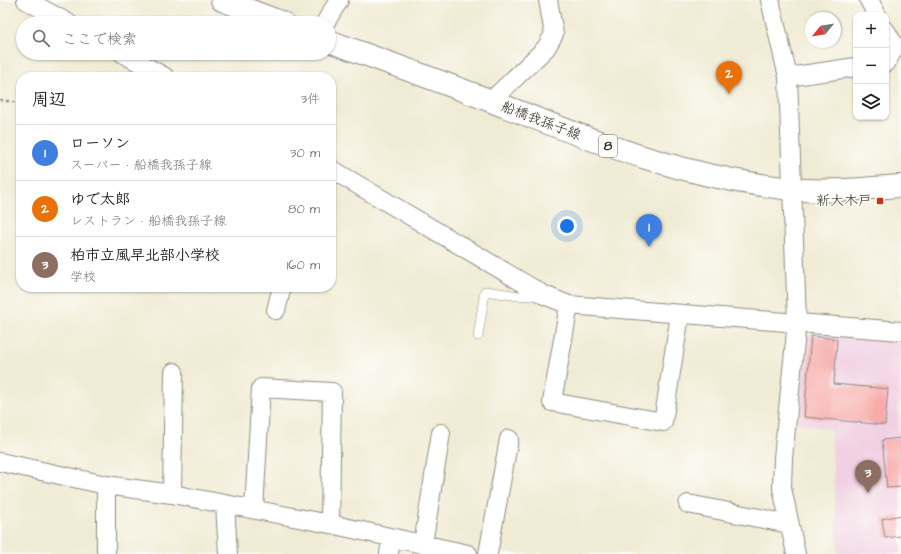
<!DOCTYPE html>
<html lang="ja">
<head>
<meta charset="utf-8">
<style>
	body { margin:0; font-family:"Architects Daughter","Klee One",sans-serif; background:#f6f6f6; color:#222 }
	.controls { position:absolute; right:12px; top:12px; display:grid; overflow:hidden; border-radius:8px; box-shadow:0 1px 3px #0004 }
	.controls button { width:36px; height:36px; display:grid; place-items:center; padding:0; border:0; border-bottom:1px solid #e0e0e0; background:#fff; color:#222; font:20px sans-serif }
	.compass { position:absolute; left:805px; top:12px; width:36px; height:36px; border-radius:50%; background:#fff; box-shadow:0 1px 3px #0004; rotate:240deg }
	.you { position:absolute; left:567px; top:226px; width:14px; height:14px; margin:-10px; border:3px solid #fff; border-radius:50%; background:#1a73e8; box-shadow:0 0 0 6px #1a73e833 }
	.badge { display:grid; place-items:center; width:26px; height:26px; border-radius:50%; background:#db2777; color:#fff; font-size:13px; font-weight:700 }
	.pin { position:absolute; translate:-50% -33px; filter:drop-shadow(0 1px 2px #0008) }
	.pin::after { content:''; position:absolute; top:21px; width:14px; height:12px; background:inherit; clip-path:polygon(0 0,100% 0,50% 100%) }
	.list { margin:0; padding:0; list-style:none }
	h2 { display:flex; justify-content:space-between; align-items:center; height:52px; margin:0; padding:0 16px; font-size:17px }
	h2 small { font-size:13px; font-weight:400; color:#767676 }
	.list li { display:grid; grid-template-columns:26px 1fr auto; gap:12px; align-items:center; box-sizing:border-box; height:56px; padding:0 16px; border-top:1px solid #e0e0e0 }
	.list b { display:block; font-size:15px; white-space:nowrap }
	.list p { margin:0; font-size:13px; white-space:nowrap; color:#767676 }
	.list em { font-size:13px; font-style:normal; color:#767676 }
	.icon { flex:none; width:22px; height:22px; fill:none; stroke:currentColor; stroke-width:2; stroke-linecap:round; stroke-linejoin:round }
	.map { position:relative; flex:none; width:901px; height:554px; overflow:hidden }
	.search { position:absolute; background:#fff; box-shadow:0 1px 3px #0004; left:16px; top:16px; width:320px; height:44px; display:flex; align-items:center; gap:10px; box-sizing:border-box; padding:0 14px; border-radius:22px; color:#767676; font-size:15px }
	.panel { position:absolute; background:#fff; box-shadow:0 1px 3px #0004; left:16px; top:72px; width:320px; height:220px; border-radius:16px }
	.map>svg:first-child { display:block }
</style>
</head>
<body>
<div class="map">
<svg width="901" height="554" viewBox="0 0 901 554">
	<rect width="100%" height="100%" fill="#fdfcf7"/>
	<filter id="ink" filterUnits="userSpaceOnUse"><feTurbulence type="fractalNoise" baseFrequency=".025" numOctaves="2"/><feDisplacementMap in="SourceGraphic" scale="8" xChannelSelector="R" yChannelSelector="G"/><feConvolveMatrix kernelMatrix="1 2 1 2 8 2 1 2 1" color-interpolation-filters="sRGB"/></filter>
	<filter id="wash" filterUnits="userSpaceOnUse"><feTurbulence type="fractalNoise" baseFrequency=".012" numOctaves="4" result="noise"/><feDisplacementMap in="SourceGraphic" scale="16" xChannelSelector="R" yChannelSelector="G"/><feGaussianBlur stdDeviation="0.9" result="paint"/><feColorMatrix in="noise" values="0 0 0 0 0 0 0 0 0 0 0 0 0 0 0 0 0 1.4 0 .05"/><feComposite in="paint" operator="in"/></filter>
	<g filter="url(#wash)">
		<rect width="100%" height="100%" fill="#f0ebd4"/>
		<!-- built -->
		<path fill="#f1d0e3" d="M813 333 901 343 898 431 901 432V554H838L831 429 795 423 807 338Z"/>
		<g id="blocks">
			<!-- building -->
			<path fill="#f7acaa" d="M811 336 837 339 834 384 888 389 885 425 804 417Z
				M901 438V487L887 488 882 440Z
				M901 515V536L885 538 882 519Z"/>
		</g>
	</g>
	<g filter="url(#ink)">
		<use href="#blocks" fill-opacity="0" stroke="#8e8b80" stroke-width="1"/>
		<g fill="none" stroke-linecap="round" stroke-linejoin="round">
			<!-- lane casing -->
			<g stroke="#8e8b80" stroke-width="10">
				<path id="lane" d="M478 336 485 291 519 296 539 295"/>
			</g>
			<!-- street casing -->
			<g stroke="#8e8b80" stroke-width="20">
				<path id="street" d="M26 0 68 23
					M770 0 788 77 797 322 783 458 782 488 796 554
					M869 0 877 15
					M325 23 339 0
					M886 31 895 47 886 63
					M122 53 165 77
					M788 77 856 67
					M491 101 546 48 554 34 548 0
					M331 169 544 295 569 305 901 331
					M569 305 552 402 663 422 680 315
					M276 310 282 287
					M0 462 106 485 172 494 330 524 468 554
					M106 485V554
					M172 494 174 372
					M225 504 228 554
					M688 504 789 524
					M254 509 261 388 332 392 330 524
					M423 544 441 433
					M389 554 391 538
					M488 554 509 439"/>
			</g>
			<!-- primary casing -->
			<g stroke="#8e8b80" stroke-width="24">
				<path id="primary" d="M222 0 283 23
					M329 41C383 61 437 80 491 101 591 140 683 178 792 189 828 193 865 188 901 186"/>
			</g>
			<!-- path -->
			<path stroke="#8e8b80" stroke-width="2.5" stroke-dasharray="3 3" stroke-linecap="butt" d="M0 100 21 103"/>
			<!-- lane -->
			<use href="#lane" stroke="#fff" stroke-width="9"/>
			<!-- street -->
			<use href="#street" stroke="#fff" stroke-width="18"/>
			<!-- primary -->
			<use href="#primary" stroke="#fff" stroke-width="22"/>
		</g>
	</g>
	<!-- markers -->
	<rect fill="#c8321e" stroke="#fdfcf7" stroke-width="1.5" x="876" y="197" width="8" height="8" rx="2"/>
	<g text-anchor="middle" dominant-baseline="central" stroke-width="3" stroke-linejoin="round" paint-order="stroke">
		<!-- shield labels -->
		<rect fill="#fdfcf7" stroke="#6a6a68" stroke-width="1" x="599" y="135" width="18" height="22" rx="3"/>
		<g font-size="13" font-weight="bold" fill="#2b2b2b">
			<text x="608" y="146">8</text>
		</g>
		<!-- street labels -->
		<g font-size="14" fill="#2b2b2b" stroke="#fdfcf7">
			<text transform="translate(541 121) rotate(21)">船橋我孫子線</text>
		</g>
		<!-- poi labels -->
		<g font-size="14" fill="#2b2b2b" stroke="#fdfcf7" text-anchor="end">
			<text x="872" y="201">新大木戸</text>
		</g>
	</g>
</svg>
<div class="controls">
<button>+</button>
<button>−</button>
<button><svg class="icon" aria-label="layers" viewBox="0 0 24 24"><path d="M12 4l9 5-9 5-9-5zM3 14l9 5 9-5"/></svg></button>
</div>
<svg class="compass" viewBox="-18 -18 36 36"><path d="M0-13l5 13h-10z" fill="#e53935"/><path d="M0 13l5-13h-10z" fill="#767676"/></svg>
<div class="you"></div>
<div class="pin badge" style="left:649px;top:247px;background:#3f7fe0">1</div>
<div class="pin badge" style="left:729px;top:94px;background:#e8710a">2</div>
<div class="pin badge" style="left:868px;top:493px;background:#8d6e63">3</div>
<div class="search"><svg class="icon" aria-label="search" viewBox="0 0 24 24"><circle cx="10" cy="10" r="6"/><path d="M15 15l6 6"/></svg>ここで検索</div>
<section class="panel">
<h2>周辺<small>3件</small></h2>
<ul class="list">
<li><span class="badge" style="background:#3f7fe0">1</span><div><b>ローソン</b><p>スーパー · 船橋我孫子線</p></div><em>30 m</em></li>
<li><span class="badge" style="background:#e8710a">2</span><div><b>ゆで太郎</b><p>レストラン · 船橋我孫子線</p></div><em>80 m</em></li>
<li><span class="badge" style="background:#8d6e63">3</span><div><b>柏市立風早北部小学校</b><p>学校</p></div><em>160 m</em></li>
</ul>
</section>
</div>
</body>
</html>
